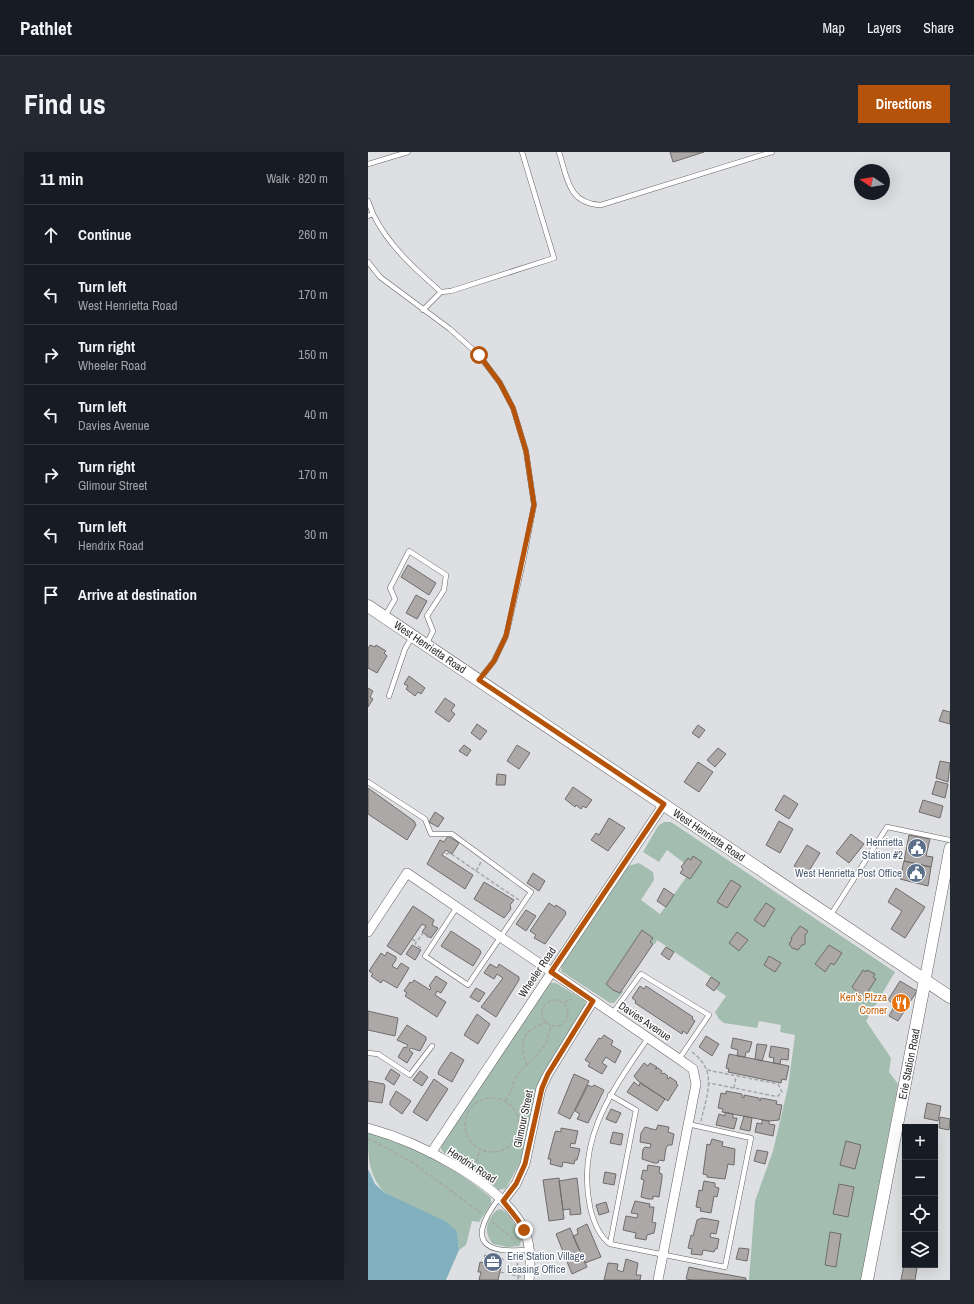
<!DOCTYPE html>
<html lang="en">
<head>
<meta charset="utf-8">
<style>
	body { margin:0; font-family:"Archivo Narrow",sans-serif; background:#242831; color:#f1f3f6 }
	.controls { position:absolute; right:12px; bottom:12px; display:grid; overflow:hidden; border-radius:0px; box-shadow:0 4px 16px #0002 }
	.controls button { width:36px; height:36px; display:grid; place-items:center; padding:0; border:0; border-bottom:1px solid #363941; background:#171b24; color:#f1f3f6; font:20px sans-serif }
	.compass { position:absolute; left:486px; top:12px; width:36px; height:36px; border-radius:50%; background:#171b24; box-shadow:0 4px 16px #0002; rotate:282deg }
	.stop { position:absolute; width:12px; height:12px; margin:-9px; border:3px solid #b45309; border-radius:50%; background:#fff }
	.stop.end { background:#b45309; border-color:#fff; box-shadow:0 1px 4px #0008 }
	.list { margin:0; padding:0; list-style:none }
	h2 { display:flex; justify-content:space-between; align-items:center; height:52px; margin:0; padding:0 16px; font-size:17px }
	h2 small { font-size:13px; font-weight:400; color:#9ea1a6 }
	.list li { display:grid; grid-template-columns:26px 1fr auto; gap:12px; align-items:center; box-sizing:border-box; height:60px; padding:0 16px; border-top:1px solid #363941 }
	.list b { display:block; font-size:15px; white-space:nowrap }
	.list p { margin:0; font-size:13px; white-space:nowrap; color:#9ea1a6 }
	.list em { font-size:13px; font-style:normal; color:#9ea1a6 }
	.icon { flex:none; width:22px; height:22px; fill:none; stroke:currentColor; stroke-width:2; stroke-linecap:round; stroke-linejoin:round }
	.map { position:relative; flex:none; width:582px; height:1128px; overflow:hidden; border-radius:0px }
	header { display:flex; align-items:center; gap:24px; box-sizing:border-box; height:56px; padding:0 20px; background:#171b24; border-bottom:1px solid #363941 }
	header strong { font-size:19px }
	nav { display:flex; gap:22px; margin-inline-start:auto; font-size:14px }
	.intro { display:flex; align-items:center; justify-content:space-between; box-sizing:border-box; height:96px; padding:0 24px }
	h1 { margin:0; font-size:28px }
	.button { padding:10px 18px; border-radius:0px; background:#b45309; color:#fff; font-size:14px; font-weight:700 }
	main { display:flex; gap:24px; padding:0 24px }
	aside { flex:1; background:#171b24; border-radius:0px; box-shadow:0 4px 16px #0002 }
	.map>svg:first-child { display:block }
</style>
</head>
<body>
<header>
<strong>Pathlet</strong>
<nav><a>Map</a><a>Layers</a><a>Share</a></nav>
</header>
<div class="intro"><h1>Find us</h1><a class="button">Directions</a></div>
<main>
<aside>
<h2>11 min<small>Walk · 820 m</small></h2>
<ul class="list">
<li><svg class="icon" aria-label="ahead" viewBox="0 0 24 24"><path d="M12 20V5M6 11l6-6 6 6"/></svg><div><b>Continue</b></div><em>260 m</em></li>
<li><svg class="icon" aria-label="left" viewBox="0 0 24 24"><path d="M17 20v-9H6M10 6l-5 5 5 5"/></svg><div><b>Turn left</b><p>West Henrietta Road</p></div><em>170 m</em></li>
<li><svg class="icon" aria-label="right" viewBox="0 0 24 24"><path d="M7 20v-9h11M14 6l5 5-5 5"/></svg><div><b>Turn right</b><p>Wheeler Road</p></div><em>150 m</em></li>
<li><svg class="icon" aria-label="left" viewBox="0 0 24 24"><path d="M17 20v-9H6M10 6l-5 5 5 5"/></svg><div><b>Turn left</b><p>Davies Avenue</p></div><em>40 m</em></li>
<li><svg class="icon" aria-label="right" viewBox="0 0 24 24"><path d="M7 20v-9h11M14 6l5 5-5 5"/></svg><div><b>Turn right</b><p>Glimour Street</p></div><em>170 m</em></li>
<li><svg class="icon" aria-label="left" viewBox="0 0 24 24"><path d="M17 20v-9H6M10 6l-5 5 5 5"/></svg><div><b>Turn left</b><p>Hendrix Road</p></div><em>30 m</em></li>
<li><svg class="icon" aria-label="arrive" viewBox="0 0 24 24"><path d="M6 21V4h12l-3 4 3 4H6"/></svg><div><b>Arrive at destination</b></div></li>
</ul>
</aside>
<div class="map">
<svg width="582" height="1128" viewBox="0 0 582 1128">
	<rect width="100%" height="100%" fill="#dedfe2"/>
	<!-- green -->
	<path fill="#a3bdb0" d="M296 670H303L527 820 498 869 523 906 521 920 530 932 493 1128H381L387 1049 405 999 420 935 427 883 412 880 413 873 391 869 389 876 356 871 351 867 347 860 358 844 348 837 352 831 289 788 287 792 282 790 285 786 274 778 238 831 245 838 252 841 254 838 255 840 246 851H242L193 819 194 813 260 714 271 711 285 720 286 728 273 748 292 762 324 717 299 698 291 710 275 700 290 674Z
		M181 831H188L217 849 218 857 173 925 153 1009 138 1036 131 1038 109 1020 76 1001 73 997 74 992Z
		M0 981C45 993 87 1015 123 1046V1052L111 1070 104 1069 98 1093 91 1098 89 1079 17 1041C0 1022 0 1006 0 981Z
		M133 1057C144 1062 149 1077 154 1087L151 1094 140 1095 125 1092C115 1081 118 1068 129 1058Z"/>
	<!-- water -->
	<path fill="#82b0be" d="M0 1017 7 1032 17 1041 77 1069 89 1079 91 1098 78 1128H0Z"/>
	<!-- building -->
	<path fill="#aba8a7" stroke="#6f6c6b" d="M302 0H336L305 10Z
		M40 413 68 431 61 443 33 425Z
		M48 443 59 449 49 467 38 461Z
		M2 493 7 495 8 493 18 499 16 501 19 504 9 521 0 516V497Z
		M41 524 57 536 53 542 50 540 47 544 38 537 40 534 36 532Z
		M0 536 5 539 2 545 5 547 0 555Z
		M77 546 87 553 83 559 87 562 81 570 67 560Z
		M575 558 582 560V572L571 569Z
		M109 572 119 579 112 588 103 581Z
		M330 573 337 578 331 586 324 581Z
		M96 593 103 598 99 604 91 599Z
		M149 593 162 601 151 617 139 609Z
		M350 596 358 602 347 615 339 608Z
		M572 609 582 611 580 630 568 626Z
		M330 610 345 620 331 640 316 630Z
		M129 622 138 623 137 633H128Z
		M568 629 580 632 577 646 564 642Z
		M205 635 224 648 218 656 215 654 213 657 208 653 207 655 197 647Z
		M0 636 46 669 48 673 39 688 0 662Z
		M416 643 430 652 421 667 407 658Z
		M555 648 575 654 572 666 551 660Z
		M67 660 76 666 70 675 61 670Z
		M241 666 257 676 240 699 223 688 228 681 231 683Z
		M411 669 425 677 412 701 398 693Z
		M483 682 496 692 481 711 468 701Z
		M541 683 562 687 558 704 565 705 563 715 536 709Z
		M80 684 91 691 84 702 78 698 74 703 105 723 97 737 59 712 72 688 76 690Z
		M439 693 452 701 439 722 426 714Z
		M325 704 334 710 322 727 312 721 315 717 313 715 320 706 323 708Z
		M536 709 563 715 560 734 532 727Z
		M165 721 177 729 171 739 159 731Z
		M363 728 373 734 359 756 349 750Z
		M116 730 146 748 142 753 143 757 136 766 106 747Z
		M296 736 306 743 298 755 289 749Z
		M528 736 557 755 537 786 523 777 534 759 520 750Z
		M181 751 187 755 188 753 197 759 198 762 177 792 166 786 168 783 162 779Z
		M398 751 407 757 396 775 386 768Z
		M45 754 66 768 64 773 70 776 63 786 54 780 58 774 54 772 33 803 19 794Z
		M158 758 168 764 158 779 148 772Z
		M432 774 440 779 437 783V792L434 793 430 798 424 796 421 792 424 787 423 786Z
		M274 778 285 786 282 790 285 792 252 841 245 838 238 832Z
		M83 779 112 798 113 801 105 814 73 794Z
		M369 780 380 788 371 799 361 791Z
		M44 793 53 798 47 808 38 802Z
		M461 793 474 801 466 813 463 811 457 820 447 812Z
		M298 795 306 800 301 808 293 802Z
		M19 800 28 805V808L24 814 29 817 33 811 41 816 29 836 15 828 13 831 3 824 5 822 1 819 13 801 17 804Z
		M401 804 413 811 407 820 396 813Z
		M122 812 129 816 131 812 151 825V828L128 865 113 855 135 826 129 822 126 827 116 821Z
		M495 818 498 820 499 818 507 822 505 825 508 827 497 844 493 843 484 835Z
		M68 824 79 831 73 841 69 839 67 843 78 850 69 865 37 844 39 841 36 839 42 830 44 831 46 828 62 838 63 836 61 834Z
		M343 825 352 831 346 839 338 833Z
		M532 829 549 839 530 869 521 864 527 853 520 848Z
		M272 834 276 837 278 834 325 865 324 867 327 869 319 882 315 879 314 882 267 851 268 849 264 846Z
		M108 836 117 841 111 850 102 845Z
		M0 859 30 866 27 884 0 878Z
		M109 862 122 872 110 892 96 883Z
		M39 873 58 885V888L52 899 43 896 41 898 45 901 39 911 30 905 36 895 38 896 40 893 29 888Z
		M236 883 245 889 243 893 253 899 247 911 238 905 234 911 239 914 234 922 220 914 222 911 217 908 231 886 233 887Z
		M338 884 351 892 344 904 331 895Z
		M365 886 384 890 381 900H378L377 905 369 904 370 898 363 896Z
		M389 892 399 893 394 909 387 907Z
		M403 894 421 897 420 908 413 907 412 912 405 911 406 906 401 905Z
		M83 900 96 908 84 930 70 922 71 918Z
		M361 902 421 914 418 928 414 927 413 931 360 920 361 917 358 916Z
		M276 911 280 914 282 911 289 915 287 917 290 916 294 919 293 921 294 922 296 921 300 924 299 926 300 927 302 925 309 930 308 931 310 933 300 949 270 929 266 924Z
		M23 917 32 923 26 933 17 927Z
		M52 919 60 925 54 934 45 928Z
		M206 922 221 929 202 967 190 961Z
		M66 927 80 937 59 969 45 960Z
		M0 929 16 932 17 934 14 951 0 949Z
		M266 930 271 934 272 931 297 947 289 959 259 940Z
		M220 933 224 935 226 933 236 938 220 971 209 967 212 962 207 959Z
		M28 939 43 949 34 962 22 953V950Z
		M358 939 374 942V945L376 946V943L391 946V948L392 949 393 946 409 949 408 952 414 953 411 968 401 969 354 960 355 957 350 956 353 941 358 942Z
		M559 951 573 954 570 969 556 966Z
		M243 957 253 961 248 971 238 967Z
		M357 960 365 962V966H369L366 977 348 973 351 962 357 964Z
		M376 964 384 966 382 979 372 977Z
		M572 965 582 967 581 978 571 976Z
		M394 968 401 969V972L407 973 405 984 387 980 389 971 394 972Z
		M290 973 301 975 300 980 306 982 304 993H300L298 996 296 1009 291 1008 290 1011H286L274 1007 275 997 277 995 282 996 283 992 272 990 273 981 277 975 288 978Z
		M193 976 210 979 207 992 203 991 202 995 212 997 209 1008H207L206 1012 195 1010 194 1015 182 1012 183 1007H180L187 980 188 979 193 980Z
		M245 980 255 982 253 993 242 991Z
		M344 987 355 990 354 994 367 997 366 1013 360 1012 357 1027 339 1025V1023L335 1022 339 992 342 993Z
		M478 989 493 993 487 1017 472 1013Z
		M389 998 400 1000 397 1012 386 1009Z
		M280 1013 292 1015 291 1021 294 1022V1026L291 1045 285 1044V1047H280L273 1045 276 1028 273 1027 275 1018 279 1019Z
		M237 1020 248 1022 246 1033 235 1031Z
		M191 1026 196 1067 181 1069 175 1028Z
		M209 1026 213 1062 202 1063V1057L195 1058 191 1029Z
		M336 1029 347 1031V1035L351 1036 349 1045 346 1044 343 1061 332 1059 333 1056 328 1055 331 1038 334 1039Z
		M471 1032 486 1035 480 1065 465 1062Z
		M267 1049 282 1052 281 1055H286L284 1070 288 1071 286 1081 279 1083 278 1088 267 1086 268 1081 255 1078 258 1064 269 1066 270 1062 263 1061Z
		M238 1050 241 1060 231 1063 228 1053Z
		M334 1066 351 1069 348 1082 343 1081 342 1085 351 1087 349 1097H347L346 1100 335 1098 334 1103 323 1102 324 1097 320 1096 323 1083 325 1084 329 1068Z
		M219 1072 233 1105 217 1111 205 1084 210 1082 209 1077Z
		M202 1076 219 1115 204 1122 188 1082Z
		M462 1080 473 1082 468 1115 457 1113Z
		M371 1096 381 1097 379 1109 368 1107Z
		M117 1103 135 1107 130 1128H111L113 1120H110L112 1110 116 1111Z
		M258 1107 270 1111 268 1123H273L272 1128H236L240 1111 250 1112 249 1118 255 1120Z
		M536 1113 549 1116 547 1128H533Z
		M321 1115 339 1119 378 1126V1128H325L318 1127Z"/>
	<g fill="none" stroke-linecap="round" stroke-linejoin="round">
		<!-- service casing -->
		<g stroke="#606163" stroke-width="5.5">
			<path id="service" d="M191 0C199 25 200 52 233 53L404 0
				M0 12 40 0
				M0 49 5 62 0 64
				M5 62C20 93 47 117 73 140
				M0 110 12 125 82 177 111 203 132 231 145 256 158 299 166 353 155 410 138 484 126 509 111 528
				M55 158 73 140 83 139 186 106 154 0
				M17 464 27 447 22 436 41 399 78 423 76 438 59 464 65 479 58 493
				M21 544 37 497 44 485
				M0 630 57 667 63 682H84L163 740 100 833 57 804 89 755
				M462 764 519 675 582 688
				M244 862 273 822 341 863 311 907
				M280 886C244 939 208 986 222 1055 225 1068 231 1084 242 1092L357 1115 383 986 320 972
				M0 901 10 902 42 923 64 894
				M242 943 268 958 242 1092
				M131 1046C119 1062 98 1093 134 1098 142 1099 153 1098 162 1098"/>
		</g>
		<!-- minor casing -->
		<g stroke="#606163" stroke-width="10">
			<path id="minor" d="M0 780 39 721 311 907 325 917 328 932 290 1128
				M0 976C48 989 133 1030 156 1077 163 1093 163 1111 161 1128
				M63 1001 296 652
				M135 1049 148 1032 157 1012 173 936 180 922 225 849"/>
		</g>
		<!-- tertiary casing -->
		<g stroke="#606163" stroke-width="12">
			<path id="tertiary" d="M557 828 582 696"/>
		</g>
		<!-- secondary casing -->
		<g stroke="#606163" stroke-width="13">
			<path id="secondary" d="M0 454 582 845
				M499 1128 557 828"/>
		</g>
		<!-- path -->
		<path stroke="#a6a7aa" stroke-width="1.5" stroke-dasharray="4 2" stroke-linecap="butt" d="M78 702 82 701 108 719 113 710
			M108 719 151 748
			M44 787 49 790
			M53 796 47 792 55 781 61 786
			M174 861a13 13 0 1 1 26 0a13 13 0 1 1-26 0Z
			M196 850 204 847
			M324 900C350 919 339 942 333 969
			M159 914C150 890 154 878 179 870
			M339 918 410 932 414 940 410 944H406L341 931
			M366 936 368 924
			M97 973a27 27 0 1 1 54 0a27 27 0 1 1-54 0Z
			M137 949C143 942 143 935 147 927 160 905 178 905 183 873
			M0 987C16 993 29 1003 44 1010L113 1061
			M104 1014 108 1011 112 998
			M124 1070 143 1085 147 1092
			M149 1105 150 1124 153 1125
			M132 1120 150 1124V1128"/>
		<!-- service -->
		<use href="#service" stroke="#fff" stroke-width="4.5"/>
		<!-- minor -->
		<use href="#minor" stroke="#fff" stroke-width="9"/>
		<!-- tertiary -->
		<use href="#tertiary" stroke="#fff" stroke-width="11"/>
		<!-- secondary -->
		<use href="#secondary" stroke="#fff" stroke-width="12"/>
	</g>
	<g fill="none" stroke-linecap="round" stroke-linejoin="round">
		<!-- route -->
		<path stroke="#b45309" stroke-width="5" d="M111 203 132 231 145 256 158 299 166 353 138 484 126 509 111 528 296 652 183 820 225 849 180 922 174 936 157 1012 148 1032 135 1049 150 1068 156 1078"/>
	</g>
	<!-- icons -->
	<defs>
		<g id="civic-disc" transform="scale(1)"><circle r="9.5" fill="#5c6f8a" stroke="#fff"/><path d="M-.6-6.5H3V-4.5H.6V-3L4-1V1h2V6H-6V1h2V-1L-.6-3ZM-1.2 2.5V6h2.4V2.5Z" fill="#fff"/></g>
		<g id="restaurant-disc" transform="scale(1)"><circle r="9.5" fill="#e8710a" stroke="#fff"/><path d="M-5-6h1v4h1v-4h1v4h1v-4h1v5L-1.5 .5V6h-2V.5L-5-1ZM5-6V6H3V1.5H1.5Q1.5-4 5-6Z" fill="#fff"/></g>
		<g id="office-disc" transform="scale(1)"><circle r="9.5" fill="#5c6f8a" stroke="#fff"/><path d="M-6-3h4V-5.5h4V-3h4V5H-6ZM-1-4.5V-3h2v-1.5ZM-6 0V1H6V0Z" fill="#fff"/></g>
	</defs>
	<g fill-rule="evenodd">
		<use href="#civic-disc" x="549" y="696"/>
		<use href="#civic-disc" x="548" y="721"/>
		<use href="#restaurant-disc" x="533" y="851"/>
		<use href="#office-disc" x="125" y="1110"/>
	</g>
	<g text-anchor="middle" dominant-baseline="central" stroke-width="3" stroke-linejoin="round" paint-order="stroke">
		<!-- street labels -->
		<g font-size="11" fill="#2b2b2d" stroke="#fff">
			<text transform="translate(62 495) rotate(34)">West Henrietta Road</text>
			<text transform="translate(341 683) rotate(34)">West Henrietta Road</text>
			<text transform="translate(169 820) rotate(-56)">Wheeler Road</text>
			<text transform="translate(277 869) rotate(34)">Davies Avenue</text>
			<text transform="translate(541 912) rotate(-79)">Erie Station Road</text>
			<text transform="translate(155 967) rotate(-78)">Glimour Street</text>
			<text transform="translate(104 1013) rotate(33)">Hendrix Road</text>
		</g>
		<!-- service labels -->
		<g font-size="11" fill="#4e5e75" stroke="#fff" text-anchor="end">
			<text x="535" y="690">Henrietta<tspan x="535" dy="13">Station #2</tspan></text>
			<text x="534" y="721">West Henrietta Post Office</text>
			<text x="139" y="1104" text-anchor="start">Erie Station Village<tspan x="139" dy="13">Leasing Office</tspan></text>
		</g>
		<!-- food labels -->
		<g font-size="11" fill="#c56008" stroke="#fff" text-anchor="end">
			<text x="519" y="845">Ken's PIzza<tspan x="519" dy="13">Corner</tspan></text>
		</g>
	</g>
</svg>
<div class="controls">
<button>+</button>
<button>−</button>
<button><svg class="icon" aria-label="locate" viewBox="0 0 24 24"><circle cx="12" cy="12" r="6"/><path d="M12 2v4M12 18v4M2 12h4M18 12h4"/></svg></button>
<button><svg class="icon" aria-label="layers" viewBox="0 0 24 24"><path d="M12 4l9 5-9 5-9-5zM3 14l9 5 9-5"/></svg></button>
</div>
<svg class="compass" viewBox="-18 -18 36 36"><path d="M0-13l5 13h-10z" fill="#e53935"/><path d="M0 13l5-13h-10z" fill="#9ea1a6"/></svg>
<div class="stop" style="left:111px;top:203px"></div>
<div class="stop end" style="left:156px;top:1078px"></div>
</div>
</main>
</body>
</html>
